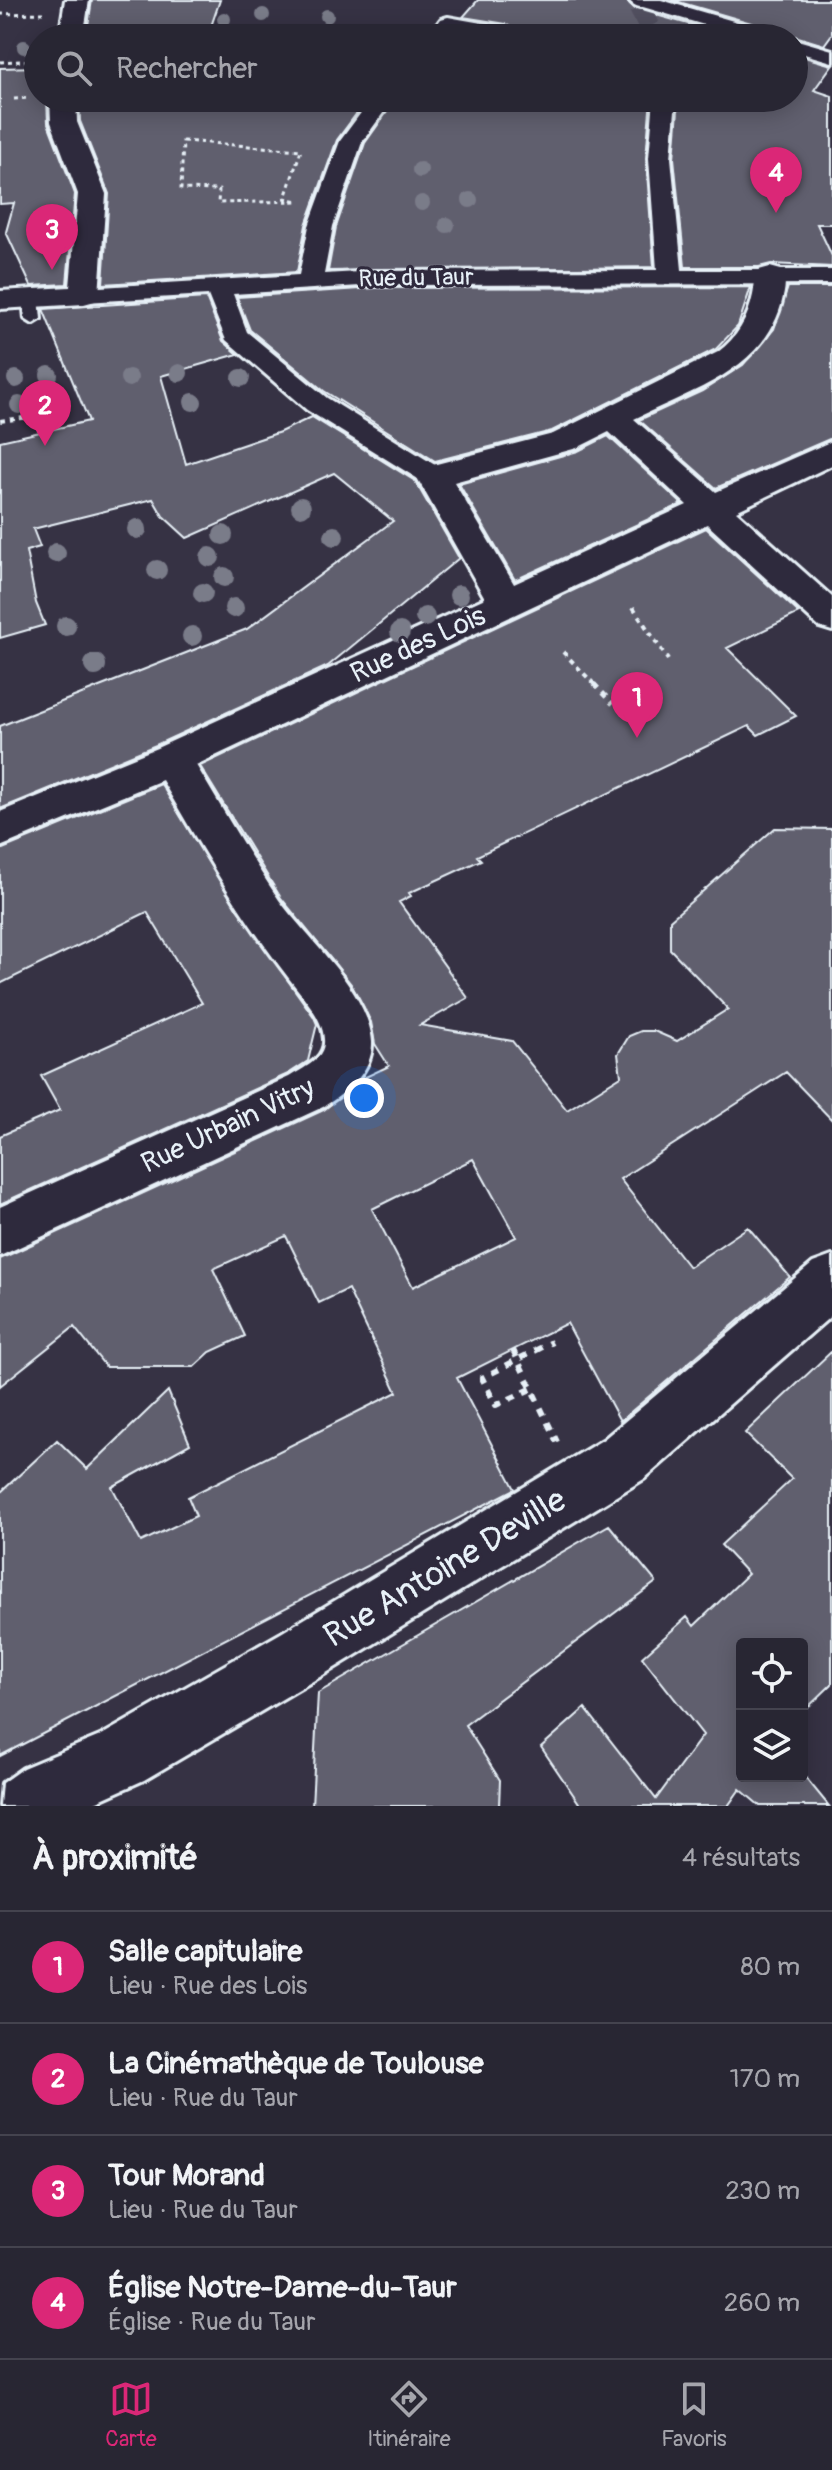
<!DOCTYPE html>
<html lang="fr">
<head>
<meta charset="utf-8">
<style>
	body { margin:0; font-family:Pangolin,sans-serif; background:#34323f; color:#f1f3f6 }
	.controls { position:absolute; right:24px; bottom:24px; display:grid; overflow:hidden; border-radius:8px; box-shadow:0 4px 20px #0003 }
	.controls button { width:72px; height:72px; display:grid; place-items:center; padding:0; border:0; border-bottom:2px solid #44434e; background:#282633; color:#f1f3f6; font:40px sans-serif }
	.you { position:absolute; left:364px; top:1098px; width:28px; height:28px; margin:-20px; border:6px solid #fff; border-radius:50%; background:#1a73e8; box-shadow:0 0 0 12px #1a73e833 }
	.badge { display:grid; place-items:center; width:52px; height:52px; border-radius:50%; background:#db2777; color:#fff; font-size:26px; font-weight:700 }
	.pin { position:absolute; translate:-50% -66px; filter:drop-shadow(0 2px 4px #0008) }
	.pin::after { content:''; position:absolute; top:42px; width:28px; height:24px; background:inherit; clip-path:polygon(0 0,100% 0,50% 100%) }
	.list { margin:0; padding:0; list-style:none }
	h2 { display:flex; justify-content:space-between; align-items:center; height:104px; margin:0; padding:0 32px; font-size:34px }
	h2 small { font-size:26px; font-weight:400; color:#a5a5ac }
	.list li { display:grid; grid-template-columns:52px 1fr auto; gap:24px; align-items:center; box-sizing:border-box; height:112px; padding:0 32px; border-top:2px solid #44434e }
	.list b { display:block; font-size:30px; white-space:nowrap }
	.list p { margin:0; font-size:26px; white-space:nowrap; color:#a5a5ac }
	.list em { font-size:26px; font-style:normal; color:#a5a5ac }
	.icon { flex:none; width:44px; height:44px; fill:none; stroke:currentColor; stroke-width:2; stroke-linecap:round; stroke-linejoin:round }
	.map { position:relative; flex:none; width:832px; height:1806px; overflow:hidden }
	.search { position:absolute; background:#282633; box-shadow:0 4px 20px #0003; left:24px; right:24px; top:24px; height:88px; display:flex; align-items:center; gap:20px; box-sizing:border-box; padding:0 28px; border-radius:44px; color:#a5a5ac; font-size:30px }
	.sheet { height:552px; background:#282633 }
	nav { display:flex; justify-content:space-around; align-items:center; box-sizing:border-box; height:112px; border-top:2px solid #44434e; background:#282633; font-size:22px; color:#a5a5ac }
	nav a { display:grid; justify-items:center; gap:4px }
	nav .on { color:#db2777 }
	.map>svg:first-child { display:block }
</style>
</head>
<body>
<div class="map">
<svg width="832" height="1806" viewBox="0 0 832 1806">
	<rect width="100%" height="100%" fill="#363244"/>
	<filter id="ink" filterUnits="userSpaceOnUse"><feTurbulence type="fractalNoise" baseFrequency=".0125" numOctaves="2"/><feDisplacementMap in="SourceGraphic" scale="16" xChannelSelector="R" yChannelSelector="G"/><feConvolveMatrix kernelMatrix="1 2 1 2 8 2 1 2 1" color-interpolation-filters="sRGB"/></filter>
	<g filter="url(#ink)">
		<!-- building -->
		<path fill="#605e6e" stroke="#e8f1f8" stroke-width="2" fill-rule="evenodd" d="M92 0H220L207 38H86Z
			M478 0H626L635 9 738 38H514L517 32 506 24 463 17Z
			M672 0H832V34L824 45 795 36 784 38 779 31Z
			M794 54 832 65 814 90 832 96V224H817L832 256V267L771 264 759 267H685L674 158 679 98H794Z
			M38 67V98H47L48 123 75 194 67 284 31 286 6 232 14 203 0 204V68Z
			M79 98H251L345 104 346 98H368L337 140 306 225 297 272 103 284 109 194 80 121Z
			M397 98H651L646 158 654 267 328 271 336 227 365 143Z
			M751 287 738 326 716 349 552 431 435 461 324 391 250 330 237 297 376 288Z
			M788 287H832V438L716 488 639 420 702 391 743 365 774 329Z
			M206 298 223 341 238 354 161 376 186 464 280 432 312 417 415 481 459 558 328 666 156 745 0 809V726L247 629 393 521 334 473 187 538 163 516 153 499 33 529 40 547 26 551 36 603 45 625 0 638V441L89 421 43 309Z
			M608 436 682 504 515 580 459 484 578 451Z
			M706 528 799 613 727 648 796 716 758 735 749 726 477 856 481 860 409 893 411 896 399 902 468 998 420 1025 512 1041 567 1110 621 1076 618 1054 629 1036 641 1031H654L677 1041 728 1009 670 949V920L775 828 832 829V1120L786 1072 620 1179 689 1267 748 1227 790 1277 620 1421 567 1323 457 1378 515 1489 0 1756V1493L57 1440 87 1469 168 1391 190 1444 112 1487 141 1542 196 1516 188 1497 397 1392 348 1289 319 1303 286 1236 213 1269 245 1336 210 1352 194 1367H106L74 1327 0 1386V1259L324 1110 361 1079 389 1066 375 1044 371 1022 351 984 281 898 200 766ZM473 1159 516 1237 413 1287 372 1209Z
			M161 784 237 909 314 1017 317 1024 308 1061 288 1074 0 1204V1136L60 1110 41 1076 202 1003 147 912 0 984V850Z
			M832 1351V1684L802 1713V1644H742V1776H802V1773L829 1806H760L740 1789 728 1806H581L541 1747 585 1708 656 1799 703 1735 642 1657 687 1617 694 1626 748 1574 721 1545 792 1479 745 1433Z
			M609 1525 656 1582 465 1725 500 1780 499 1806H312L318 1693Z"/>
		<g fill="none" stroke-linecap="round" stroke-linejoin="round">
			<!-- pedestrian-tunnel -->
			<path stroke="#514f5f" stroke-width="22" stroke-dasharray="22 11" stroke-linecap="butt" d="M635 22 654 12"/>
			<!-- service casing -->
			<g stroke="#e8f1f8" stroke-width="6">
				<path id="service" d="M31 293 39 298 41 319 33 324 25 319 23 298Z"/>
			</g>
			<!-- pedestrian casing -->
			<g stroke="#e8f1f8" stroke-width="6">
				<path id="pedestrian" d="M634 0H661L778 34 781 38H749L636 5Z
					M448 17 504 27 514 33 511 37 498 38 441 27 438 23 441 19Z
					M794 39 832 50V62L794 51Z
					M372 98H394L362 142 333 226 324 274 376 271 657 270 649 158 654 98H676L671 158 682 270H832V284L376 285 233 294 247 332 327 398 443 470 447 476 443 482 433 485 423 482 307 410 226 340 208 295 84 302 75 300 72 295 75 290 84 288 299 275 309 226 340 141Z"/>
			</g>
			<!-- minor casing -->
			<g stroke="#e8f1f8" stroke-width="6">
				<path id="minor" d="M65 0H89L83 38H59Z
					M629 0H654L655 1 651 6C642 8 635 8 629 0Z
					M50 98H76L77 122 106 194 99 295 95 301 84 304 0 309V291L70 287 78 194 51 122Z
					M770 267 781 270C788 280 784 293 781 305 762 371 690 391 634 419L716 492 832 441V465L736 511 832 597V631L819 627 707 524 196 765C223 810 249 856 279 900 307 939 369 992 372 1042 373 1072 346 1093 323 1107L0 1256V1207L289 1077C303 1068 326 1059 324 1039 323 1018 304 998 291 981 241 917 203 850 162 780L0 847V812L157 748 485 598 416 476 421 468 553 434 718 352C737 338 748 319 753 295 755 286 754 278 759 270ZM609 432 687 505 514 584 454 482 577 448Z
					M832 1256V1315L644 1479 323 1675 144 1780 86 1806H0L2 1783 23 1768 100 1736 281 1633 604 1439 813 1263Z"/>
			</g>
			<!-- path-far3 -->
			<path stroke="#e8f1f8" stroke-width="3" stroke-dasharray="4 4" stroke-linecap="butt" d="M0 14 43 13
				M0 62 38 60
				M34 67 38 49
				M14 99 29 98
				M183 141 301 150 285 198 298 201 218 203 219 190 181 189Z"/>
			<!-- path-far2 -->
			<path stroke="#e8f1f8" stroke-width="4" stroke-dasharray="5 5" stroke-linecap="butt" d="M0 421 38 416 41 432
				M633 607 668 660
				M563 652 596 686"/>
			<!-- path-far1 -->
			<path stroke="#e8f1f8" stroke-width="5" stroke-dasharray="6 6" stroke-linecap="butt" d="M594 684 613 704"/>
			<!-- path -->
			<path stroke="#e8f1f8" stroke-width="6" stroke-dasharray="8 8" stroke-linecap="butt" d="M513 1350 557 1442
				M531 1389 496 1405 482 1378 552 1342"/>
			<!-- service -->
			<use href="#service" fill="#2f2a3d" fill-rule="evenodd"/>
			<!-- pedestrian -->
			<use href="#pedestrian" fill="#2f2a3d" fill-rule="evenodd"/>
			<!-- minor -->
			<use href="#minor" fill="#2f2a3d" fill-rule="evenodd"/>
		</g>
		<!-- trees -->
		<g fill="#7a7b89">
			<circle cx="263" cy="15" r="7"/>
			<circle cx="327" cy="16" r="7"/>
			<circle cx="224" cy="19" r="7"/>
			<circle cx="24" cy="47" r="7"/>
			<circle cx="420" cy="170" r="8"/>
			<circle cx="470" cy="200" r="8"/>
			<circle cx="422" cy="203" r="8"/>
			<circle cx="447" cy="225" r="8"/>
			<circle cx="179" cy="373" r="9"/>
			<circle cx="49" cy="375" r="9"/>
			<circle cx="129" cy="378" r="9"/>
			<circle cx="241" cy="378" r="9"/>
			<circle cx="16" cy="379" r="9"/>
			<circle cx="55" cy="401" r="9"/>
			<circle cx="193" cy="402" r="9"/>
			<circle cx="19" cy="405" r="9"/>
			<circle cx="301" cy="507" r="10"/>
			<circle cx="137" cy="529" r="10"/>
			<circle cx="223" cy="535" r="10"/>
			<circle cx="334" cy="536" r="10"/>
			<circle cx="56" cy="553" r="10"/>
			<circle cx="210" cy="557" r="10"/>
			<circle cx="157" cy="570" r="10"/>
			<circle cx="224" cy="577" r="10"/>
			<circle cx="203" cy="593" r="10"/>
			<circle cx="459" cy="595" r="10"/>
			<circle cx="234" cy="608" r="10"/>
			<circle cx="425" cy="617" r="10"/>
			<circle cx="66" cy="626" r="10"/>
			<circle cx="400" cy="632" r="10"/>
			<circle cx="192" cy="636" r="10"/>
			<circle cx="95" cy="665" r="11"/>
		</g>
	</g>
	<g text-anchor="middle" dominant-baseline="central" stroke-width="6" stroke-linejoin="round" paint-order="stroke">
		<!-- far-street labels -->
		<g font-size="24" fill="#e8f1f8" stroke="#2f2a3d">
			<text transform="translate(416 278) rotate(-1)">Rue du Taur</text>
		</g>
		<!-- street labels -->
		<g font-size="28" fill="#e8f1f8" stroke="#2f2a3d">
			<text transform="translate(418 645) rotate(-25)">Rue des Lois</text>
			<text transform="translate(228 1126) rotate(-25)">Rue Urbain Vitry</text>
		</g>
		<!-- near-street labels -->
		<g font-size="34" fill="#e8f1f8" stroke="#2f2a3d">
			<text transform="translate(445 1568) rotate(-31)">Rue Antoine Deville</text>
		</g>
	</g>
</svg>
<div class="controls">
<button><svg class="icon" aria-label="locate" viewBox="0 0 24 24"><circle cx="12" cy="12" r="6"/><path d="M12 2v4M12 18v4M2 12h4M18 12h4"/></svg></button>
<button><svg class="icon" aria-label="layers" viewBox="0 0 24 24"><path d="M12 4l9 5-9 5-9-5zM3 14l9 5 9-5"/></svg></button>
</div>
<div class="you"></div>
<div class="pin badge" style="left:637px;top:738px">1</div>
<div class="pin badge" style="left:45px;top:446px">2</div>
<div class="pin badge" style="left:52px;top:270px">3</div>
<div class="pin badge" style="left:776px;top:213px">4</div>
<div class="search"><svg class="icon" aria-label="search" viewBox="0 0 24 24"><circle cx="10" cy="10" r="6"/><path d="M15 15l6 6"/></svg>Rechercher</div>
</div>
<section class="sheet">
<h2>À proximité<small>4 résultats</small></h2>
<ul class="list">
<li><span class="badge">1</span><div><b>Salle capitulaire</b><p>Lieu · Rue des Lois</p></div><em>80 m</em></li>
<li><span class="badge">2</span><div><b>La Cinémathèque de Toulouse</b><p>Lieu · Rue du Taur</p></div><em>170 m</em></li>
<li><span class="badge">3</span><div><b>Tour Morand</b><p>Lieu · Rue du Taur</p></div><em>230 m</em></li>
<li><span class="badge">4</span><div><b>Église Notre-Dame-du-Taur</b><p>Église · Rue du Taur</p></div><em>260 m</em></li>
</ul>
</section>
<nav>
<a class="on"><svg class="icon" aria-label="map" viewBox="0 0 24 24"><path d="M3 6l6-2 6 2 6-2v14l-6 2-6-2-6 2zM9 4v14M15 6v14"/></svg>Carte</a>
<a><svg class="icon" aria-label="directions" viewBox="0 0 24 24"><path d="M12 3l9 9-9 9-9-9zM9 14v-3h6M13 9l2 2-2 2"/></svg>Itinéraire</a>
<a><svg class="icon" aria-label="saved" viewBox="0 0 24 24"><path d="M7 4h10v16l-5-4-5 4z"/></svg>Favoris</a>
</nav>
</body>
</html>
